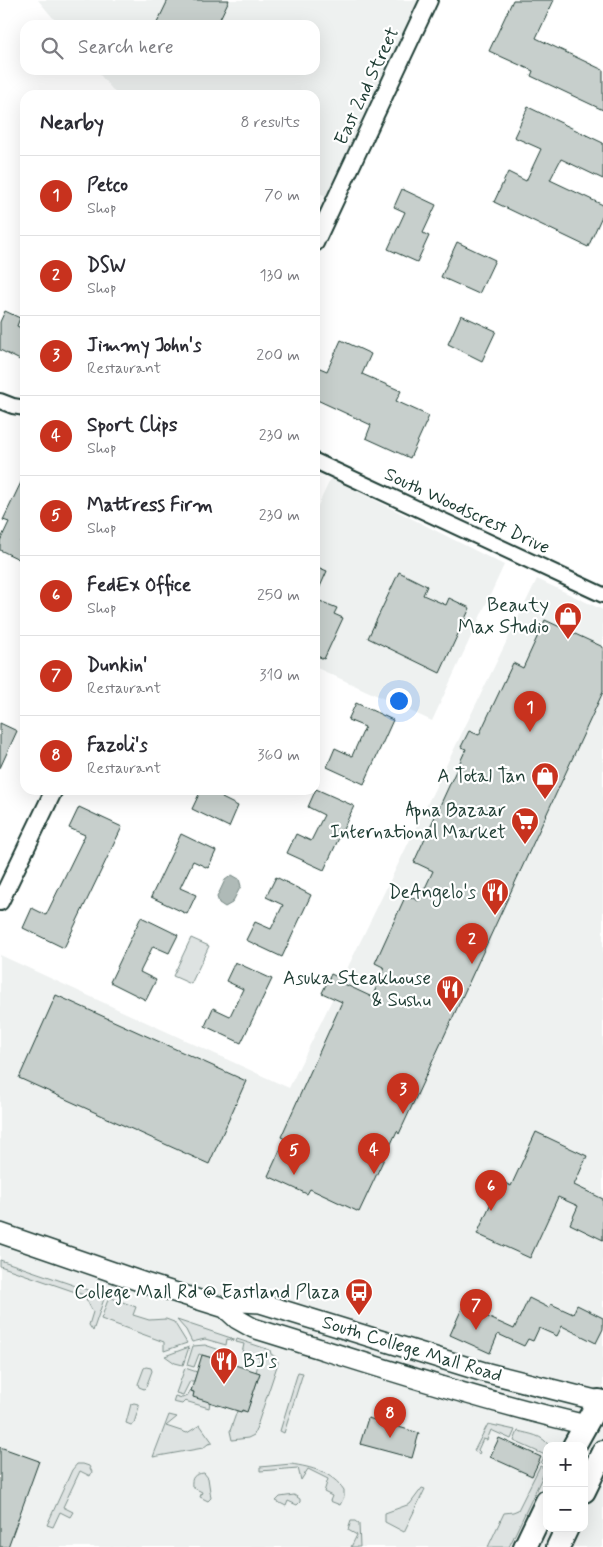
<!DOCTYPE html>
<html lang="en">
<head>
<meta charset="utf-8">
<style>
	body { margin:0; font-family:Mynerve,sans-serif; background:#f7f7f7; color:#2b2b33 }
	.controls { position:absolute; right:15px; bottom:15px; display:grid; overflow:hidden; border-radius:10px; box-shadow:0 5px 20px #0002 }
	.controls button { width:45px; height:45px; display:grid; place-items:center; padding:0; border:0; border-bottom:1px solid #e1e1e2; background:#fff; color:#2b2b33; font:25px sans-serif }
	.you { position:absolute; left:398px; top:700px; width:18px; height:18px; margin:-12px; border:4px solid #fff; border-radius:50%; background:#1a73e8; box-shadow:0 0 0 8px #1a73e833 }
	.badge { display:grid; place-items:center; width:32px; height:32px; border-radius:50%; background:#c8321e; color:#fff; font-size:16px; font-weight:700 }
	.pin { position:absolute; translate:-50% -41px; filter:drop-shadow(0 1px 2px #0008) }
	.pin::after { content:''; position:absolute; top:26px; width:18px; height:15px; background:inherit; clip-path:polygon(0 0,100% 0,50% 100%) }
	.list { margin:0; padding:0; list-style:none }
	h2 { display:flex; justify-content:space-between; align-items:center; height:65px; margin:0; padding:0 20px; font-size:21px }
	h2 small { font-size:16px; font-weight:400; color:#7c7c81 }
	.list li { display:grid; grid-template-columns:32px 1fr auto; gap:15px; align-items:center; box-sizing:border-box; height:80px; padding:0 20px; border-top:1px solid #e1e1e2 }
	.list b { display:block; font-size:19px; white-space:nowrap }
	.list p { margin:0; font-size:16px; white-space:nowrap; color:#7c7c81 }
	.list em { font-size:16px; font-style:normal; color:#7c7c81 }
	.icon { flex:none; width:28px; height:28px; fill:none; stroke:currentColor; stroke-width:2; stroke-linecap:round; stroke-linejoin:round }
	.map { position:relative; flex:none; width:603px; height:1547px; overflow:hidden }
	.search { position:absolute; background:#fff; box-shadow:0 5px 20px #0002; left:20px; top:20px; width:300px; height:55px; display:flex; align-items:center; gap:12px; box-sizing:border-box; padding:0 18px; border-radius:15px; color:#7c7c81; font-size:19px }
	.panel { position:absolute; background:#fff; box-shadow:0 5px 20px #0002; left:20px; top:90px; width:300px; height:705px; border-radius:15px }
	.map>svg:first-child { display:block }
</style>
</head>
<body>
<div class="map">
<svg width="603" height="1547" viewBox="0 0 603 1547">
	<rect width="100%" height="100%" fill="#fff"/>
	<filter id="ink" filterUnits="userSpaceOnUse"><feTurbulence type="fractalNoise" baseFrequency=".02" numOctaves="2"/><feDisplacementMap in="SourceGraphic" scale="10" xChannelSelector="R" yChannelSelector="G"/><feConvolveMatrix kernelMatrix="1 2 1 2 8 2 1 2 1" color-interpolation-filters="sRGB"/></filter>
	<g filter="url(#ink)">
		<!-- built -->
		<path fill="#eef1f0" fill-rule="evenodd" d="M38 0H432L337 201 315 191V95H117L96 70H315V25H59Z
			M331 478 504 565 432 721 315 667V512Z
			M537 579 603 610V1547H0V955L289 1088ZM547 1446H584V1528H547Z"/>
		<!-- green -->
		<path fill="#dee3e2" stroke="#7e908b" d="M191 938 209 946 191 984 173 976Z
			M0 1260 105 1296 93 1331 89 1325 93 1312 84 1295 0 1266Z
			M109 1297 136 1307 133 1315 149 1320 166 1319 174 1322 187 1343 164 1351V1342L101 1319Z
			M177 1320 234 1339V1341L227 1339 226 1345 205 1339 192 1342 186 1330Z
			M237 1339 270 1350 271 1354 277 1358 278 1363 254 1435 248 1438 232 1440 230 1431 237 1411H247L260 1373 256 1372 260 1357 242 1353 244 1344 236 1342Z
			M205 1345 217 1349 224 1355 219 1360 199 1354 194 1367 187 1365 193 1346Z
			M189 1347 183 1365 175 1363 165 1356Z
			M146 1367 151 1368 152 1371 146 1387 144 1389 139 1387 138 1384 144 1368Z
			M185 1368 197 1372 194 1381H190L183 1395 176 1393Z
			M298 1372 303 1373 284 1433 280 1431Z
			M192 1388 191 1391 210 1402 209 1408 185 1401 182 1404 173 1402 175 1396 182 1398 187 1396Z
			M134 1403 138 1404 139 1407 134 1423 131 1425 126 1423 131 1404Z
			M169 1415 177 1417 166 1426 187 1433 200 1425 213 1443 208 1444 203 1448 153 1457Z
			M488 1424 515 1430 511 1439 491 1430 487 1440 483 1439 478 1450 480 1452 479 1454 474 1451Z
			M518 1431C529 1434 543 1435 549 1446H547V1466L541 1463 545 1455 514 1441Z
			M77 1464H83L89 1466 92 1472 90 1476 80 1471 63 1507 73 1512 70 1517 60 1512 53 1527 47 1525 72 1470Z
			M291 1464C311 1467 332 1472 344 1490V1497L340 1505 330 1501 332 1496 324 1492 328 1479 308 1469 301 1480 298 1468 260 1471V1467Z
			M540 1466 546 1469 509 1547H488L504 1513 513 1512 518 1510Z
			M204 1473 208 1478 211 1498 208 1501 200 1497 202 1492 192 1487C191 1477 194 1474 204 1473Z
			M422 1488 425 1489 404 1532 385 1522V1513L410 1504Z
			M294 1495 300 1499V1502L297 1505 288 1501 286 1506 276 1501 280 1497Z
			M351 1521H355L359 1524 360 1547H351L357 1535 348 1530Z"/>
		<!-- water -->
		<path fill="#afbab7" stroke="#758883" d="M232 875 239 879 241 886 232 903 225 907 219 903 217 897 225 880Z"/>
		<!-- building -->
		<path fill="#c7cfcc" stroke="#1f3d34" d="M168 0H229L217 25H156Z
			M513 0H554L536 38 603 70V110L531 76 533 71 489 51Z
			M528 107 603 143V179L561 159 550 180 603 205V214L588 247 494 202 508 172 526 181 541 149 514 137Z
			M402 189 436 205 423 233 429 236 417 262 388 249 405 212 394 207Z
			M457 242 495 260 479 294 441 277Z
			M5 311 20 318 17 326 25 330V351L20 360 0 350V322Z
			M461 315 496 331 482 361 448 344Z
			M341 340 371 354 362 374 401 391 396 401 429 416 410 458 366 438 371 425 315 399V366L327 371Z
			M25 474V531L20 542 25 544V562L0 550V541L9 522 3 520Z
			M315 566 327 571 315 598Z
			M399 572 427 586 423 595 446 605 449 598 470 608 440 673 368 638Z
			M315 599 337 608 334 614 343 618 324 659 315 655Z
			M545 620 603 647V692L399 1134 397 1131 359 1212 310 1189 307 1194 268 1176 285 1139 281 1137 342 1002 322 993 331 974 342 979 340 982 372 997 385 968 375 963 406 895 419 901 433 871 414 862 466 749 461 747 469 731 479 735 513 663 523 668Z
			M356 703 393 720 364 784 327 767 335 748 352 756 365 727 348 720Z
			M0 723 17 731 0 768Z
			M316 789 354 806 324 870 287 853 296 834 311 841 324 815 308 807Z
			M201 790H226L222 798 238 806 229 827 192 809Z
			M79 807 122 827 64 948 23 928 32 908 46 915 85 835 69 828Z
			M181 834 216 851 208 868 193 861 180 888 196 895 187 914 151 897Z
			M276 877 311 895 282 957 246 940 255 922 271 929 283 905 266 897Z
			M141 917 178 935 169 953 153 946 140 972 156 980 146 1000 110 982Z
			M235 962 272 979 241 1043 205 1026 213 1008 230 1016 243 989 226 981Z
			M56 995 246 1081 209 1164 19 1078Z
			M536 1132 587 1156 574 1185 603 1199V1240L570 1224 578 1206 558 1197 530 1258 477 1234 501 1181 511 1186Z
			M529 1298 549 1308 551 1304 573 1314 577 1305 603 1318V1329L596 1343 562 1326 557 1336 539 1328 533 1341 528 1339 524 1346 498 1334 490 1353 450 1335 463 1306 514 1329Z
			M202 1355 219 1360 220 1356 229 1358 234 1360 232 1364 260 1373 247 1412 242 1410 241 1412 193 1397 194 1392 191 1391Z
			M368 1418 419 1433 412 1458 360 1444Z
			M499 1438 541 1457 532 1476 490 1457Z
			M0 1447 39 1461 8 1547H0Z"/>
		<g fill="none" stroke-linecap="round" stroke-linejoin="round">
			<!-- minor casing -->
			<g stroke="#1f3d34" stroke-width="18">
				<path id="minor" d="M0 401 13 406 25 408
					M315 461 603 595"/>
			</g>
			<!-- tertiary casing -->
			<g stroke="#1f3d34" stroke-width="20">
				<path id="tertiary" d="M315 243 429 0
					M0 902 54 790"/>
			</g>
			<!-- secondary casing -->
			<g stroke="#1f3d34" stroke-width="22">
				<path id="secondary" d="M0 1233 145 1283 225 1308 237 1319 253 1328C364 1362 473 1399 586 1425
					M225 1308 242 1302 260 1303 484 1372 599 1401"/>
			</g>
			<!-- trunk casing -->
			<g stroke="#1f3d34" stroke-width="26">
				<path id="trunk" d="M574 1446 599 1401 603 1402
					M584 1491 603 1452
					M525 1547 547 1501
					M558 1547 567 1528"/>
			</g>
			<!-- minor -->
			<use href="#minor" stroke="#fff" stroke-width="14"/>
			<!-- tertiary -->
			<use href="#tertiary" stroke="#fff" stroke-width="16"/>
			<!-- secondary -->
			<use href="#secondary" stroke="#fff" stroke-width="19"/>
			<!-- trunk -->
			<use href="#trunk" stroke="#fff" stroke-width="22"/>
		</g>
	</g>
	<!-- icons -->
	<defs>
		<g id="shop-pin" transform="scale(1.4375)"><path d="M0 17L-7.5 6A9.5 9.5 0 1 1 7.5 6Z" fill="#c8321e" stroke="#fff"/><path d="M-5-2.5h2.3a2.7 3.5 0 0 1 5.4 0H5L5.5 6h-11ZM-1.5-2.5h3a1.5 2.3 0 0 0-3 0Z" fill="#fff"/></g>
		<g id="supermarket-pin" transform="scale(1.4375)"><path d="M0 17L-7.5 6A9.5 9.5 0 1 1 7.5 6Z" fill="#c8321e" stroke="#fff"/><path d="M-6-5.5h2.5l.6 2H6L4.5 2H-2.5L-4.4-4H-6ZM-1.5 3.2a1.3 1.3 0 1 0 .1 0ZM3 3.2a1.3 1.3 0 1 0 .1 0Z" fill="#fff"/></g>
		<g id="restaurant-pin" transform="scale(1.4375)"><path d="M0 17L-7.5 6A9.5 9.5 0 1 1 7.5 6Z" fill="#c8321e" stroke="#fff"/><path d="M-5-6h1v4h1v-4h1v4h1v-4h1v5L-1.5 .5V6h-2V.5L-5-1ZM5-6V6H3V1.5H1.5Q1.5-4 5-6Z" fill="#fff"/></g>
		<g id="bus-pin" transform="scale(1.4375)"><path d="M0 17L-7.5 6A9.5 9.5 0 1 1 7.5 6Z" fill="#c8321e" stroke="#fff"/><path d="M-5-6H5V4H4V6H2V4H-2V6H-4V4H-5ZM-3.5-4V0h7V-4ZM-3.5 1.2v1.5H-2V1.2ZM2 1.2v1.5H3.5V1.2Z" fill="#fff"/></g>
	</defs>
	<g fill-rule="evenodd">
		<use href="#shop-pin" x="568" y="616"/>
		<use href="#shop-pin" x="545" y="776"/>
		<use href="#supermarket-pin" x="525" y="821"/>
		<use href="#restaurant-pin" x="495" y="892"/>
		<use href="#restaurant-pin" x="450" y="989"/>
		<use href="#bus-pin" x="359" y="1292"/>
		<use href="#restaurant-pin" x="224" y="1361"/>
	</g>
	<g text-anchor="middle" dominant-baseline="central" stroke-width="4.5" stroke-linejoin="round" paint-order="stroke">
		<!-- street labels -->
		<g font-size="19" fill="#1f3d34" stroke="#fff">
			<text transform="translate(367 86) rotate(-65)">East 2nd Street</text>
			<text transform="translate(467 511) rotate(25)">South Woodscrest Drive</text>
			<text transform="translate(412 1349) rotate(17)">South College Mall Road</text>
		</g>
		<!-- poi labels -->
		<g font-size="19" fill="#1f3d34" stroke="#fff" text-anchor="end">
			<text x="549" y="605">Beauty<tspan x="549" dy="22">Max Studio</tspan></text>
			<text x="526" y="776">A Total Tan</text>
			<text x="506" y="810">Apna Bazaar<tspan x="506" dy="22">International Market</tspan></text>
			<text x="476" y="892">DeAngelo's</text>
			<text x="431" y="978">Asuka Steakhouse<tspan x="431" dy="22">&amp; Sushu</tspan></text>
			<text x="340" y="1292">College Mall Rd @ Eastland Plaza</text>
			<text x="243" y="1361" text-anchor="start">BJ's</text>
		</g>
	</g>
</svg>
<div class="controls">
<button>+</button>
<button>−</button>
</div>
<div class="you"></div>
<div class="pin badge" style="left:530px;top:732px">1</div>
<div class="pin badge" style="left:472px;top:964px">2</div>
<div class="pin badge" style="left:403px;top:1114px">3</div>
<div class="pin badge" style="left:374px;top:1174px">4</div>
<div class="pin badge" style="left:294px;top:1175px">5</div>
<div class="pin badge" style="left:491px;top:1211px">6</div>
<div class="pin badge" style="left:476px;top:1330px">7</div>
<div class="pin badge" style="left:390px;top:1438px">8</div>
<div class="search"><svg class="icon" aria-label="search" viewBox="0 0 24 24"><circle cx="10" cy="10" r="6"/><path d="M15 15l6 6"/></svg>Search here</div>
<section class="panel">
<h2>Nearby<small>8 results</small></h2>
<ul class="list">
<li><span class="badge">1</span><div><b>Petco</b><p>Shop</p></div><em>70 m</em></li>
<li><span class="badge">2</span><div><b>DSW</b><p>Shop</p></div><em>130 m</em></li>
<li><span class="badge">3</span><div><b>Jimmy John's</b><p>Restaurant</p></div><em>200 m</em></li>
<li><span class="badge">4</span><div><b>Sport Clips</b><p>Shop</p></div><em>230 m</em></li>
<li><span class="badge">5</span><div><b>Mattress Firm</b><p>Shop</p></div><em>230 m</em></li>
<li><span class="badge">6</span><div><b>FedEx Office</b><p>Shop</p></div><em>250 m</em></li>
<li><span class="badge">7</span><div><b>Dunkin'</b><p>Restaurant</p></div><em>310 m</em></li>
<li><span class="badge">8</span><div><b>Fazoli's</b><p>Restaurant</p></div><em>360 m</em></li>
</ul>
</section>
</div>
</body>
</html>
